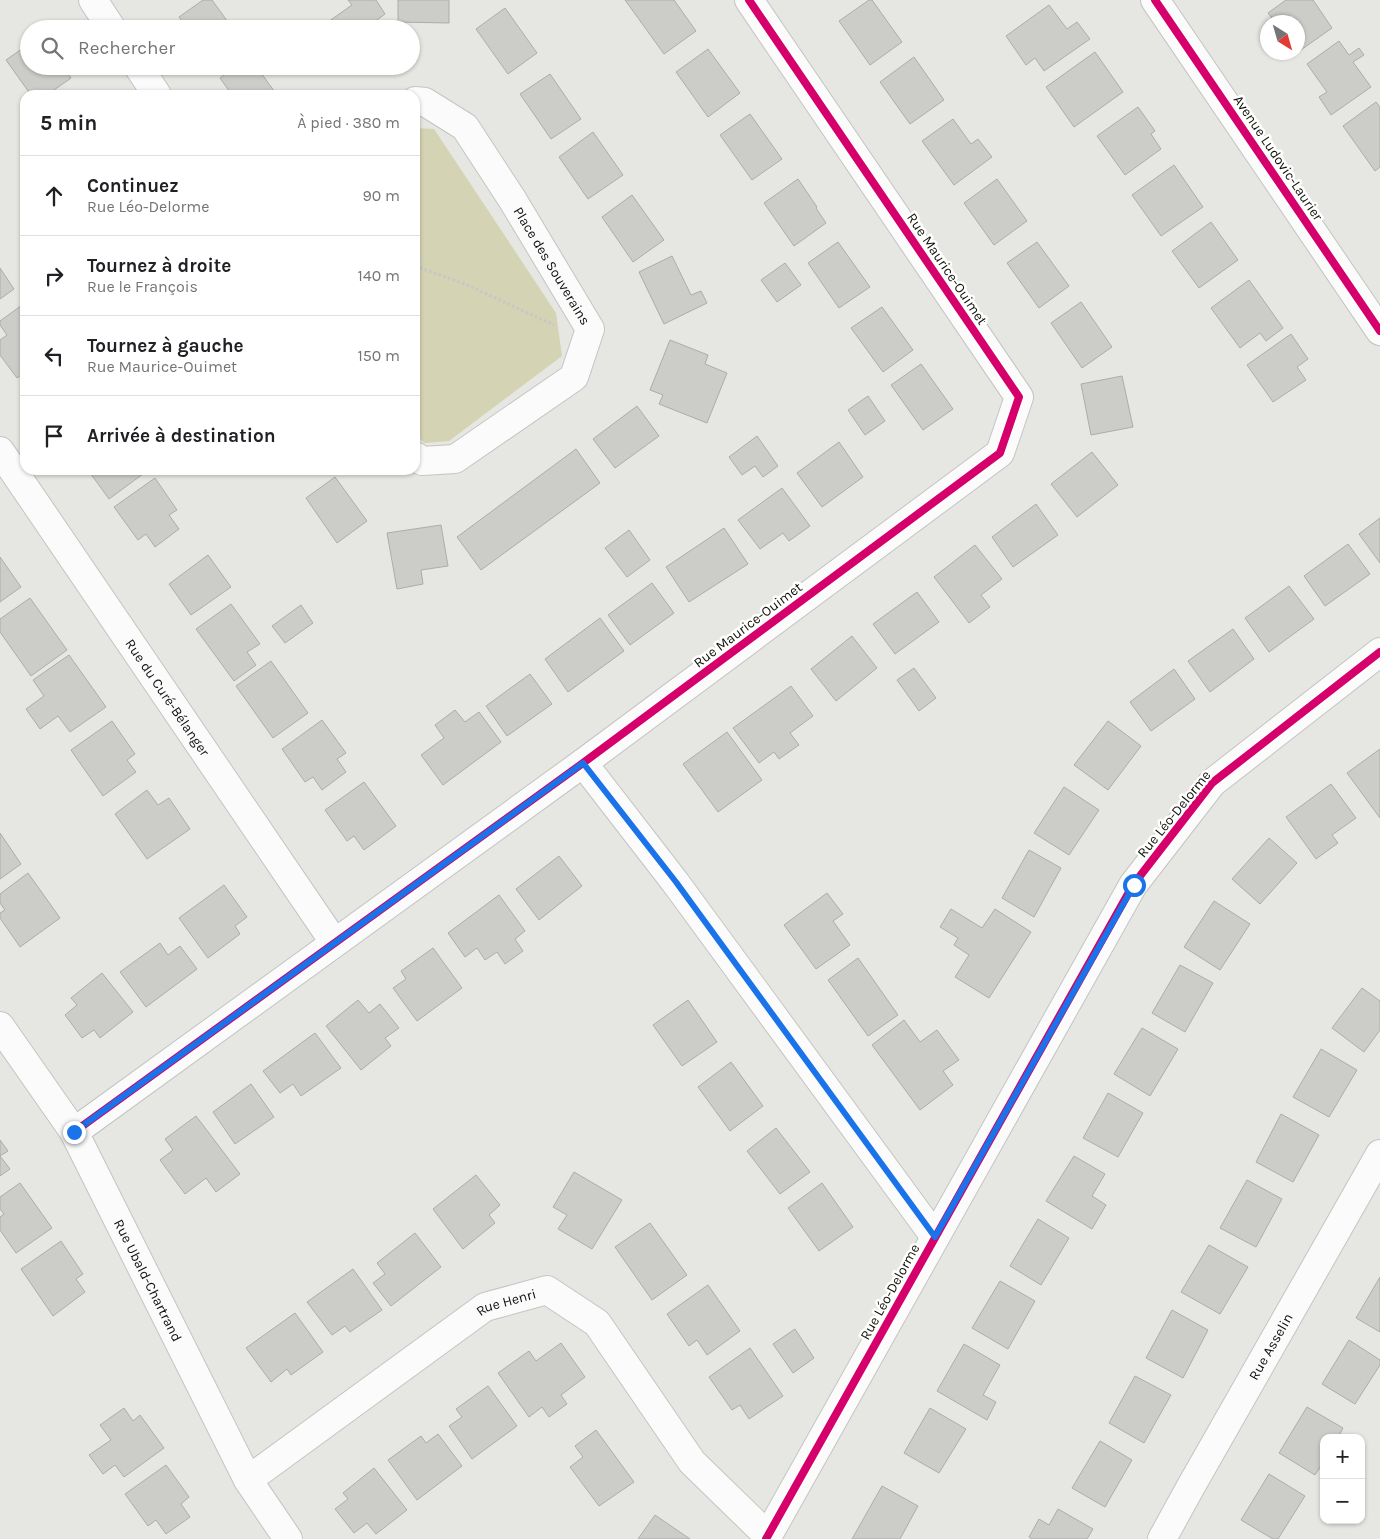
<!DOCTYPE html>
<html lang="fr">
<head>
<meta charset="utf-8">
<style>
	body { margin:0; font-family:Karla,sans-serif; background:#f2f2f2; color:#202124 }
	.controls { position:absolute; right:15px; bottom:15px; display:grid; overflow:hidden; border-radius:10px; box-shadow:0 1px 4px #0004 }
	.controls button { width:45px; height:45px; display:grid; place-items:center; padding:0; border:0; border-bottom:1px solid #e0e0e0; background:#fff; color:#202124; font:25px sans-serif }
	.compass { position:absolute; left:1260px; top:15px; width:45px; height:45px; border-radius:50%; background:#fff; box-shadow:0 1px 4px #0004; rotate:143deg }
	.stop { position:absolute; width:15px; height:15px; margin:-11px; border:4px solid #1a73e8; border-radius:50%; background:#fff }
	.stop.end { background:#1a73e8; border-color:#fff; box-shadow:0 1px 5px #0008 }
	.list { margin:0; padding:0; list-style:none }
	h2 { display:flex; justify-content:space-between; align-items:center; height:65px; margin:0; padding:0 20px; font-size:21px }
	h2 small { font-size:16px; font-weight:400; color:#757577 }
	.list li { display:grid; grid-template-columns:32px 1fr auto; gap:15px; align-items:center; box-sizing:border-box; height:80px; padding:0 20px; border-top:1px solid #e0e0e0 }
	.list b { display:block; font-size:19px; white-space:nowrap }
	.list p { margin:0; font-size:16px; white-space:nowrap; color:#757577 }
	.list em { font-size:16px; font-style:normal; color:#757577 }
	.icon { flex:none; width:28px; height:28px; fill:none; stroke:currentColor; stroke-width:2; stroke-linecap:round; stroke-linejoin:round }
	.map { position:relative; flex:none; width:1380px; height:1539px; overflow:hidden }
	.search { position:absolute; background:#fff; box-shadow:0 1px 4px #0004; left:20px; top:20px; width:400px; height:55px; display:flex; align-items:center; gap:12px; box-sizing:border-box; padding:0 18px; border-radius:28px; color:#757577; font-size:19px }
	.panel { position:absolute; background:#fff; box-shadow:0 1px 4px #0004; left:20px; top:90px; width:400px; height:385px; border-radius:15px }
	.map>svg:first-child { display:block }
</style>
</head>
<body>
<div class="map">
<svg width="1380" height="1539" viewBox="0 0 1380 1539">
	<rect width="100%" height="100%" fill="#e6e6e2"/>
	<!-- green -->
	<path fill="#d4d3b4" d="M415 128 434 129 556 313 562 356 449 441 425 443 415 435Z"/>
	<!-- building -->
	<path fill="#ccccc9" stroke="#acaca9" d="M203 0H212L233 29H188L179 17Z
		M348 0H376L385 14 369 26 371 29H318L352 5Z
		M398 0H449V23L398 22Z
		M625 0H674L696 31 664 54Z
		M869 0H872L902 42 870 65 839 21Z
		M1286 0H1313L1332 28 1298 52V22H1275L1268 13Z
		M1049 5 1067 29 1077 22 1090 39 1044 71 1035 58 1026 65 1006 36Z
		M505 8 537 53 508 74 476 29Z
		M1339 41 1349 55 1359 48 1364 55 1353 62 1371 87 1331 115 1319 97 1327 92 1307 64Z
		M29 44V66H62L71 78 47 95H31L6 60Z
		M708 49 740 93 708 117 676 72Z
		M1095 52 1123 92 1074 127 1046 87Z
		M914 57 944 100 910 124 880 82Z
		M236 66H256L277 95H232L220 78Z
		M550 74 581 119 551 139 520 94Z
		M1376 102 1380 107V167L1375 171 1343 126Z
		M1138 107 1155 131 1151 134 1161 149 1125 175 1097 136Z
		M750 114 782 159 752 180 720 135Z
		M953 119 971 144 978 139 992 157 954 185 922 141Z
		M593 132 623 175 588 199 559 157Z
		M1174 165 1203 207 1161 236 1132 195Z
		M798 179 817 207 816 208 826 223 794 246 764 203Z
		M997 179 1027 221 994 245 964 203Z
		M632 195 664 240 633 262 602 217Z
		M1211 222 1238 260 1199 288 1172 251Z
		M838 242 870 287 839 308 808 263Z
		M1037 242 1069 286 1039 308 1007 263Z
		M672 256 691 295 701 291 707 303 664 324 639 272Z
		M785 263 801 285 777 302 761 280Z
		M0 268 14 289 0 299Z
		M1249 280 1283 328 1266 341 1260 333 1240 348 1211 308Z
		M1081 302 1112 347 1082 368 1051 323Z
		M25 303V372L17 378 0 355V340L7 335 0 325V321Z
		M882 307 913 350 883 372 851 328Z
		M1291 334 1308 359 1297 367 1306 380 1273 402 1247 365Z
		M670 340 708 355 705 364 727 373 707 423 659 404 663 395 650 390Z
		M921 364 953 409 923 430 891 385Z
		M1122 376 1133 427 1091 435 1081 384Z
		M868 396 885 421 865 435 848 410Z
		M637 406 659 436 615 468 593 439Z
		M757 436 778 466 763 477 755 466 742 475 729 457Z
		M839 442 863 477 822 507 797 473Z
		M576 449 600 483 481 570 457 537Z
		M1092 452 1118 485 1077 517 1051 484Z
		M88 470H140L143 474 109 499Z
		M335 477 367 521 337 543 306 498Z
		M155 478 177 510 169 515 179 529 155 547 146 534 138 540 114 507Z
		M782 488 810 526 789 541 783 533 760 549 738 520Z
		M1036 504 1058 535 1013 567 992 537Z
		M1380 518V563L1359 534Z
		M441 525 448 566 421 570 423 584 397 589 387 533Z
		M724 528 748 564 689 602 666 567Z
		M629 530 650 560 627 577 605 548Z
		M1348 544 1370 574 1325 606 1304 576Z
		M975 545 1002 579 981 595 990 607 969 623 934 577Z
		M208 555 231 587 191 615 169 584Z
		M0 557 21 587 0 602Z
		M652 583 674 613 630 645 608 615Z
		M1289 586 1314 619 1269 652 1245 618Z
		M917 592 939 622 895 654 873 624Z
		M30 598 67 650 31 676 0 632V619Z
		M231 604 260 644 247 652 256 665 234 681 196 629Z
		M301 605 313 623 285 643 272 626Z
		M600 618 624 651 568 692 545 659Z
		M1233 629 1254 659 1210 692 1188 661Z
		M852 636 877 668 836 701 811 669Z
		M69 655 106 707 70 732 58 716 40 729 26 709 44 696 33 680Z
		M271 661 308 713 273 738 236 686Z
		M914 668 936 698 919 711 897 680Z
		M1174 669 1195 699 1151 731 1130 702Z
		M530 674 552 704 507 736 486 706Z
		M791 686 813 716 790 733 799 745 779 759 774 752 759 763 733 728Z
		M455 710 465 722 479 712 501 742 443 785 421 755 444 738 435 725Z
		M322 720 346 753 337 759 346 772 322 790 313 777 305 782 282 749Z
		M112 721 135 754 127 760 136 772 103 796 71 750Z
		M1108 721 1141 746 1108 790 1074 765Z
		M727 732 762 780 718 812 683 764Z
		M1380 749V818L1347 773Z
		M364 782 396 826 364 850 354 836 347 841 325 810Z
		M1331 784 1356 818 1332 835 1338 843 1316 859 1286 817Z
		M1064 787 1099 810 1069 855 1034 833Z
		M147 790 158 805 169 798 190 829 147 859 115 814Z
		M0 833 21 864 0 879Z
		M1269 838 1297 863 1260 904 1232 879Z
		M1029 850 1061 868 1034 917 1002 898Z
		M559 856 582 886 539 920 516 889Z
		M28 873 60 918 20 947 0 918V913L5 910 0 903V894Z
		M224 885 247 917 235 926 240 934 208 958 179 918Z
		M827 893 843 914 833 921 850 945 816 969 784 925Z
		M499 895 525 931 515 939 523 951 505 964 497 952 485 960 477 948 465 957 448 933Z
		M1214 901 1250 924 1220 970 1184 947Z
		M951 909 982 928 995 909 1031 932 989 998 955 977 969 955 954 945 958 938 940 927Z
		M160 943 168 955 180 946 197 969 146 1007 120 972Z
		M433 948 462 988 417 1021 393 988 406 979 401 971Z
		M858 958 898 1015 868 1036 828 980Z
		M1180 965 1213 983 1185 1032 1152 1013Z
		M102 973 133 1012 100 1038 94 1030 82 1038 65 1015 77 1005 71 998Z
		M1362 988 1380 1001V1030L1364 1052 1332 1028Z
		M358 1000 369 1013 380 1004 399 1028 385 1038 391 1046 361 1070 326 1026Z
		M688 1000 717 1042 682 1066 653 1025Z
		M904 1020 920 1042 937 1030 959 1060 943 1071 953 1085 920 1110 872 1045Z
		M1142 1028 1178 1049 1150 1096 1114 1074Z
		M315 1033 341 1068 301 1096 293 1084 280 1093 263 1071Z
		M1321 1049 1357 1070 1329 1117 1293 1097Z
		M731 1062 763 1106 730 1131 698 1087Z
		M251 1084 274 1117 235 1144 213 1112Z
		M1108 1093 1143 1113 1118 1157 1083 1138Z
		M1281 1114 1319 1135 1293 1182 1256 1162Z
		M196 1116 240 1174 216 1192 206 1178 185 1194 160 1160 173 1150 165 1139Z
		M776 1128 810 1172 780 1194 747 1151Z
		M0 1140 8 1151 0 1156 10 1169 0 1176Z
		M1074 1156 1105 1174 1092 1196 1106 1205 1092 1229 1046 1201Z
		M574 1172 622 1200 592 1249 558 1229 567 1215 553 1207Z
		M476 1175 500 1205 489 1215 495 1223 463 1249 433 1209Z
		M1247 1180 1282 1199 1256 1247 1220 1228Z
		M20 1183 52 1228 16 1253 0 1230V1217L4 1214 0 1209V1197Z
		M822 1183 853 1227 819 1251 788 1208Z
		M1038 1219 1069 1238 1041 1285 1010 1266Z
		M650 1223 687 1275 652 1300 615 1247Z
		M415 1233 441 1267 391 1306 373 1283 385 1274 377 1263Z
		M61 1241 83 1274 76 1279 85 1292 53 1316 21 1269Z
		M1209 1245 1248 1267 1220 1314 1181 1292Z
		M353 1269 382 1310 350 1332 345 1326 332 1335 307 1302Z
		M1380 1277V1332L1356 1318Z
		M1000 1281 1035 1301 1008 1349 972 1328Z
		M708 1285 740 1331 707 1355 697 1340 689 1346 667 1314Z
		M1172 1310 1208 1330 1183 1378 1146 1358Z
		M295 1313 323 1352 291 1375 287 1369 271 1382 246 1348Z
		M795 1329 814 1358 793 1373 773 1344Z
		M1349 1340 1380 1360V1365L1355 1404 1322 1384Z
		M561 1343 585 1377 561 1395 567 1404 549 1417 542 1407 529 1417 498 1373 529 1351 536 1361Z
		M964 1344 1000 1365 983 1395 996 1402 987 1420 937 1391Z
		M750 1348 783 1396 749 1419 740 1405 732 1410 709 1377Z
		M1135 1376 1171 1395 1144 1443 1109 1423Z
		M488 1386 517 1426 472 1459 449 1426 462 1417 456 1409Z
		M1307 1407 1343 1428 1338 1438H1324V1461L1315 1475 1279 1453Z
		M124 1408 133 1421 140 1415 164 1448 124 1477 115 1465 103 1474 89 1455 111 1440 100 1425Z
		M930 1408 966 1429 939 1473 904 1453Z
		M596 1430 634 1482 599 1506 570 1467 583 1457 575 1446Z
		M438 1434 462 1466 417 1500 388 1460 421 1436 426 1443Z
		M1100 1441 1132 1460 1105 1507 1072 1488Z
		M166 1465 189 1497 181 1504 190 1517 166 1534 156 1520 148 1526 125 1494Z
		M374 1468 407 1510 376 1534 367 1523 354 1533 335 1509 348 1499 343 1493Z
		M1269 1474 1305 1496 1278 1539H1273L1241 1520Z
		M882 1486 918 1506 900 1539H852Z
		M1058 1509 1093 1529 1087 1539H1032L1029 1537 1039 1519 1049 1525Z
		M655 1515 690 1539H638Z"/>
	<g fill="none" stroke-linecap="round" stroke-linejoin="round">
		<!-- minor casing -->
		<g stroke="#c4c4c2" stroke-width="30">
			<g id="minor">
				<path d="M93 0 112 29"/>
				<path d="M1155 0 1380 331"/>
				<path d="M138 66 157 95"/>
				<path id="s1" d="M415 101 425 102 465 127 512 199 590 329 574 377 455 459 422 461 415 456"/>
				<path id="s2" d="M0 451 334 942"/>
				<path d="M583 763 675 882 935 1237"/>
				<path id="s3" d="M0 1026 74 1132 248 1480 288 1539"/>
				<path d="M74 1132 583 763 1000 453 1019 397 749 0"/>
				<path id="s4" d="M248 1480 485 1307 547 1290 597 1323 692 1462 767 1535"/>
				<path d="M766 1539 1133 885 1212 783 1380 652"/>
				<path id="s5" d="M1162 1539 1190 1488 1380 1154"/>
			</g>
		</g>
		<!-- path -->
		<path stroke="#c7c7c6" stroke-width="3" stroke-dasharray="2.5 2.5" stroke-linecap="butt" d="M415 266 465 284 554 325"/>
		<!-- minor -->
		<use href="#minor" stroke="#fbfbfb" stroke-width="28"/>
		<!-- cycleway casing -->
		<g stroke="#fffffe" stroke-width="11">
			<path id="cycleway" d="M1155 0 1380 331
				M74 1132 583 763 1000 453 1019 397 749 0
				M766 1539 1133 885 1212 783 1380 652"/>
		</g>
		<!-- cycleway -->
		<use href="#cycleway" stroke="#d6006c" stroke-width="8"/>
	</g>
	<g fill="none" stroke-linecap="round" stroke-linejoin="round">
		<!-- route -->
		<path stroke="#1a73e8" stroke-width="6" d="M74 1132 583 763 676 882 935 1237 1134 885"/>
	</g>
	<g text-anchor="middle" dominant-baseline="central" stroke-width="5" stroke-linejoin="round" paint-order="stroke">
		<!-- street labels -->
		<g font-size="14" fill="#10100e" stroke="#fffffe">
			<text transform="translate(1278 158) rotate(56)">Avenue Ludovic-Laurier</text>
			<text stroke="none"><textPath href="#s1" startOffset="221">Place des Souverains</textPath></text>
			<text transform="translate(947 269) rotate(56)">Rue Maurice-Ouimet</text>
			<text transform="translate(748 625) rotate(-37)">Rue Maurice-Ouimet</text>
			<text stroke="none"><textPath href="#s2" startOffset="298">Rue du Curé-Bélanger</textPath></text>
			<text transform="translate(1174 814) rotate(-51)">Rue Léo-Delorme</text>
			<text stroke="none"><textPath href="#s3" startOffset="295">Rue Ubald-Chartrand</textPath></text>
			<text transform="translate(890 1292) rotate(-61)">Rue Léo-Delorme</text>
			<text stroke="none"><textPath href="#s4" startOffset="315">Rue Henri</textPath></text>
			<text stroke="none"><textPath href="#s5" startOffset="221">Rue Asselin</textPath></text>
		</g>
	</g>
</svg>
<div class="controls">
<button>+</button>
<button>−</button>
</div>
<svg class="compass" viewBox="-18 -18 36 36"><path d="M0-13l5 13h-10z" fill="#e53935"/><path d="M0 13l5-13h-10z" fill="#757577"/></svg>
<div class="stop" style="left:1134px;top:885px"></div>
<div class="stop end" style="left:74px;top:1132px"></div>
<div class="search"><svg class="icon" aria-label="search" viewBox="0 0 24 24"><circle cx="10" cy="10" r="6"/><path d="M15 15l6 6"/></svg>Rechercher</div>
<section class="panel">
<h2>5 min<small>À pied · 380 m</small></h2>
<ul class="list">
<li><svg class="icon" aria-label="ahead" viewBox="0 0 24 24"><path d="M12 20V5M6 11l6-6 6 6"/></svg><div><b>Continuez</b><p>Rue Léo-Delorme</p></div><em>90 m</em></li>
<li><svg class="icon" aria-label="right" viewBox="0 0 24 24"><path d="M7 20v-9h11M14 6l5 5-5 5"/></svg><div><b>Tournez à droite</b><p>Rue le François</p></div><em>140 m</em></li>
<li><svg class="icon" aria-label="left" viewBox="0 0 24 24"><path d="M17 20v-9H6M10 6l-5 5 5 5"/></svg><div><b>Tournez à gauche</b><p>Rue Maurice-Ouimet</p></div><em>150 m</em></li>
<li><svg class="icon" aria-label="arrive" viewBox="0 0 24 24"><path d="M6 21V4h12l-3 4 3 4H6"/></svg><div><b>Arrivée à destination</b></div></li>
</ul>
</section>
</div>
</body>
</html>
